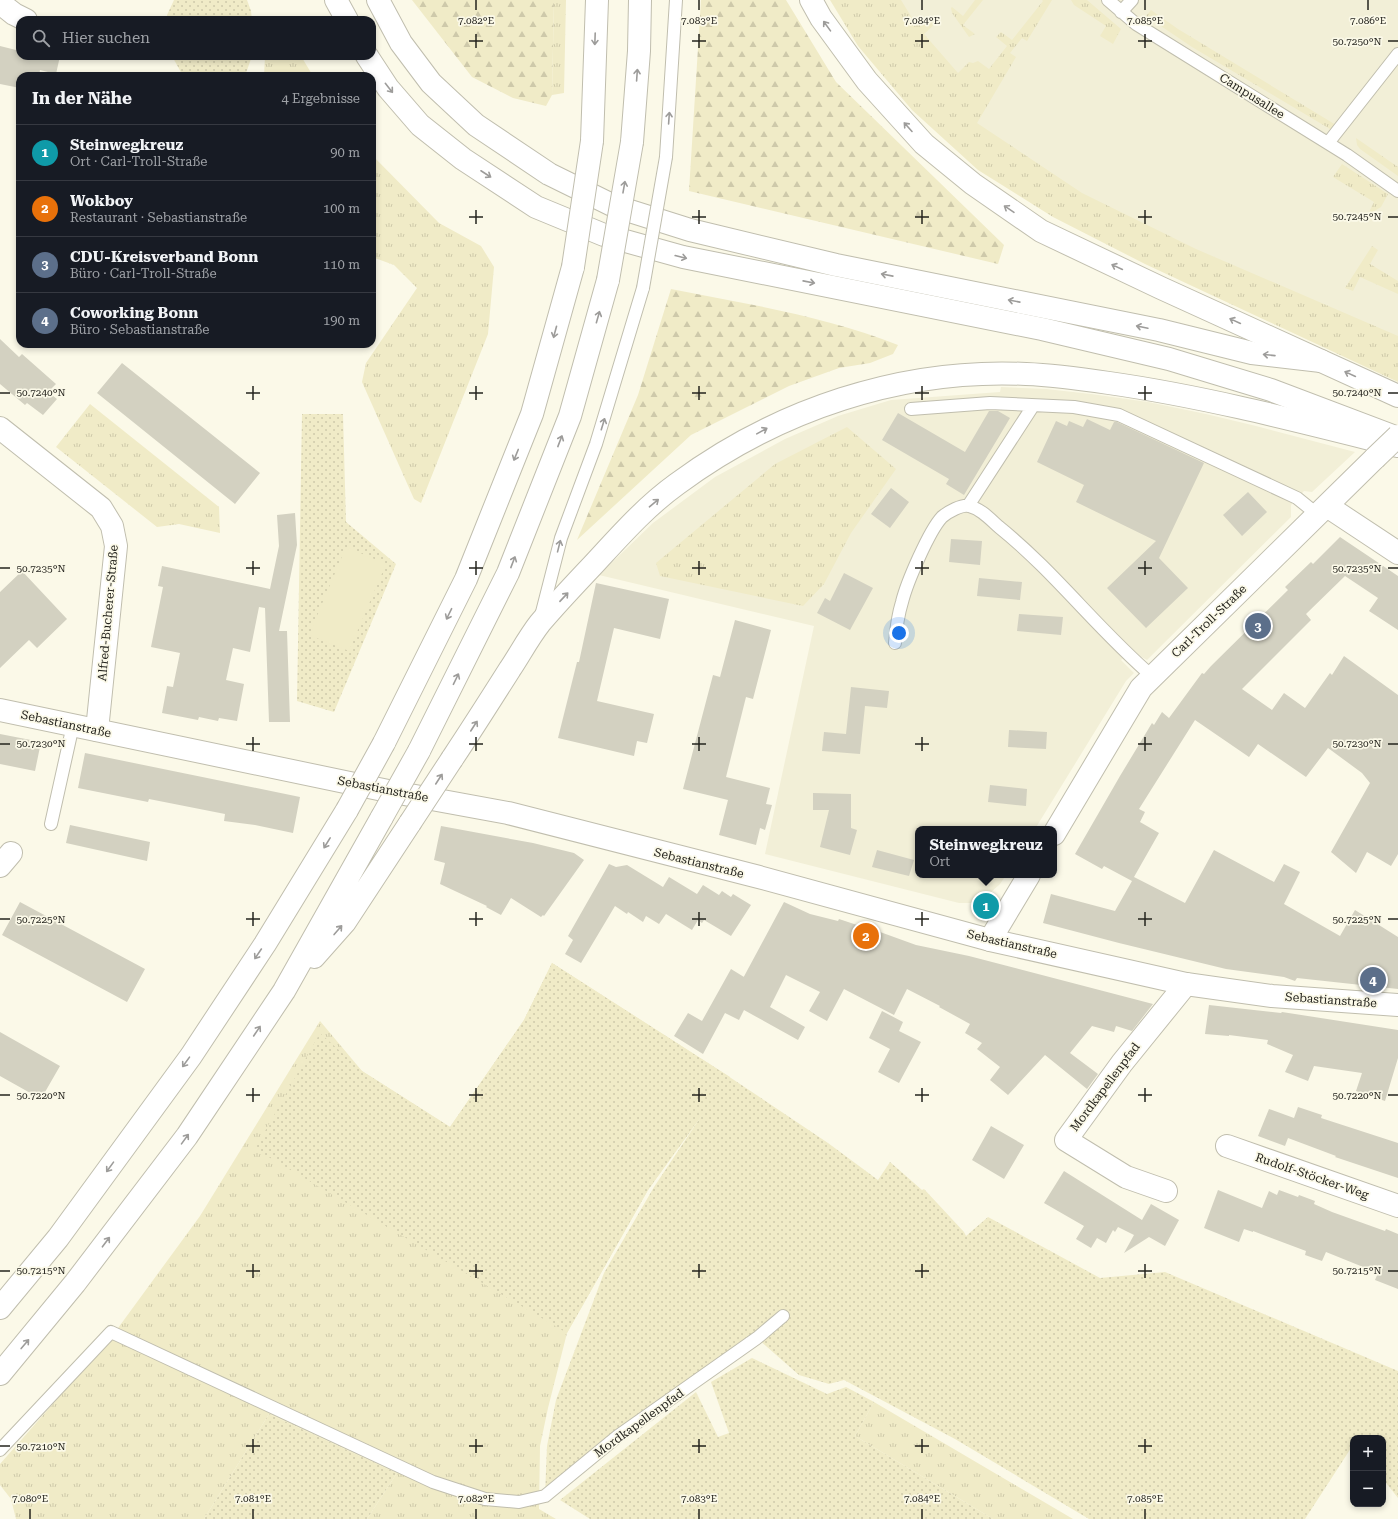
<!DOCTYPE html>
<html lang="de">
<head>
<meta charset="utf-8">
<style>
	body { margin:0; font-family:"Roboto Serif",serif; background:#242831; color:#f1f3f6 }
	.controls { position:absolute; right:12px; bottom:12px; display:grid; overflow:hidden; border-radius:8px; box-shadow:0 2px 6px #0003 }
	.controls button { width:36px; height:36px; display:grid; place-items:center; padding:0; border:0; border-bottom:1px solid #363941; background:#171b24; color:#f1f3f6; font:20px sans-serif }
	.you { position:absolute; left:899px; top:633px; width:14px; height:14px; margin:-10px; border:3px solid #fff; border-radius:50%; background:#1a73e8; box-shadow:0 0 0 6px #1a73e833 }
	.badge { display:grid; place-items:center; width:26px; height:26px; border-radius:50%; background:#8d8028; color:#fff; font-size:13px; font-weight:700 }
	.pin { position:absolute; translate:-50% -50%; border:2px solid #fff; box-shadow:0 1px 4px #0006 }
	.popup { position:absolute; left:915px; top:826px; width:142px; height:52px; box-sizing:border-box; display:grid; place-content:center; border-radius:8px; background:#171b24; filter:drop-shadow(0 1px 3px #0005); font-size:13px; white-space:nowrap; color:#9ea1a6 }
	.popup b { font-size:15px; color:#f1f3f6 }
	.popup::after { content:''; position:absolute; left:50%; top:100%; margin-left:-8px; border:8px solid transparent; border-top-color:#171b24 }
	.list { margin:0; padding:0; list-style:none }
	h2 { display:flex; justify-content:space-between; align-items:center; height:52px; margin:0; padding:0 16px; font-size:17px }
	h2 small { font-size:13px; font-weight:400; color:#9ea1a6 }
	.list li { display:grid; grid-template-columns:26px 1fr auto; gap:12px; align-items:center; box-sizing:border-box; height:56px; padding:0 16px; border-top:1px solid #363941 }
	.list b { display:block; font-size:15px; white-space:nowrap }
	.list p { margin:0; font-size:13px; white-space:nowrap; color:#9ea1a6 }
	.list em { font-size:13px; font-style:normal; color:#9ea1a6 }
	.icon { flex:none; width:22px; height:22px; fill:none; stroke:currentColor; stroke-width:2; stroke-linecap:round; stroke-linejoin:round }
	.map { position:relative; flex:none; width:1398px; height:1519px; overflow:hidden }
	.search { position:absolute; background:#171b24; box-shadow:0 2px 6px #0003; left:16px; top:16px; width:360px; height:44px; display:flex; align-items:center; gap:10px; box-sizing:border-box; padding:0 14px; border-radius:12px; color:#9ea1a6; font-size:15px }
	.panel { position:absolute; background:#171b24; box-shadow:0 2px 6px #0003; left:16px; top:72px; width:360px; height:276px; border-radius:12px }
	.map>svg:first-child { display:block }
</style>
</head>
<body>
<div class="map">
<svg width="1398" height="1519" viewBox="0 0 1398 1519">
	<defs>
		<pattern id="grass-tufts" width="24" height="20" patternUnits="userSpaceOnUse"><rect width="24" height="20" fill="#f0ebc7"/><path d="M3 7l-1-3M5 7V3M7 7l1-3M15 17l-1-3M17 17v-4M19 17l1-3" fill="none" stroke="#cec9aa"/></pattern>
		<pattern id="forest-firs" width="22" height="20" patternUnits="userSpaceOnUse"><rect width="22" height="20" fill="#f0ebc7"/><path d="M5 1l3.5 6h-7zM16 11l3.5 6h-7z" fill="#cec9aa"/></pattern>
		<pattern id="park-dots" width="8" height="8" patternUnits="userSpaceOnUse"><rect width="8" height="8" fill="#f0ebc7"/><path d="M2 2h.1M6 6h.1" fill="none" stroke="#cec9aa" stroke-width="1.8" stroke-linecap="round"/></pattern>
	</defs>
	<rect width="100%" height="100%" fill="#fbf9e8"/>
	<!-- built -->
	<path fill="#f2efd7" d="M876 0H1398V365L1051 195 935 98Z
		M1001 387 1046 389 1091 394 1148 402 1206 414 1256 426 1355 452 1312 492 1304 491 1291 505V517L1147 660 1138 655 1132 650 1121 660 1134 673 1126 681 1035 829H918V875H1006L1000 884 988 895 973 903H959L765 854 814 626 599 575 653 523 715 477 785 439 838 416 891 400 1000 392Z"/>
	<!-- grass -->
	<path fill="url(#grass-tufts)" d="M554 0H566L564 93 552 95Z
		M830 0H901L917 26 930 16 935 24 924 34 958 73 969 62 973 63 978 61 989 69 1007 46 996 37 1001 32 1012 40 1043 1 1042 0H1052L1027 41 1022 38 1010 53 1016 57 977 123 1082 193 1196 249 1398 336V382L1145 264 1053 217 978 170 912 110 858 46Z
		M975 0H983L963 25 975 34 969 37 952 13 951 8 952 7 963 16Z
		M1071 0H1087L1121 29 1113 44 1100 36 1106 26 1074 5Z
		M1151 10 1178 29 1341 128 1330 129 1192 47 1146 16Z
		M265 56H301L313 76H264Z
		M1356 138 1398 167V176L1360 149 1357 145Z
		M372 155 439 223 481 246 494 267 488 334 421 503 414 499 362 382 366 363 417 288 394 265 372 257Z
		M1342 164 1388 194 1381 207 1371 213 1369 212 1374 202 1333 177Z
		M1372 246 1378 250 1370 264 1398 281V294L1360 277 1353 291 1345 288Z
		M90 404 219 507 220 533 179 524 157 527 56 447Z
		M847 427 896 469 851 533 824 584 803 606 660 576 656 563 775 464Z
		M552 963 730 1077 648 1190 567 1333 548 1408 540 1446 539 1509 556 1519H367L397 1473 269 1414 204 1519H16L11 1499 0 1485V1464L110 1339 200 1216 320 1021 362 1071 450 1127 524 1020Z
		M874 1402 1073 1519H993L855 1436Z"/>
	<!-- forest -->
	<path fill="url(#forest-firs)" d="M412 0H554L552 95 546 106 513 98 472 77Z
		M701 0H786L836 82 1004 245 998 264 689 191Z
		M671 289C747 304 825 316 898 345L893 354 870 363 839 368 789 386 691 435 577 540 638 395Z"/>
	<!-- park -->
	<path fill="url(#park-dots)" d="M174 0H247L251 11 252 20H167V15Z
		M172 56H252L245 76H183Z
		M302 414H343L346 522 396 564 334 712 297 701Z
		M552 963 728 1076 828 1143 878 1180 890 1162 922 1190 924 1189 964 1232 966 1236 988 1217 1100 1278 1165 1272 1398 1371V1498L1383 1479V1438H1353V1445L1305 1519H1089L955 1439 844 1380 829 1384 799 1375 757 1338 545 1496 547 1446 556 1400 604 1273 654 1187 716 1094 648 1190 567 1333 255 1149 320 1033 362 1071 450 1127 524 1020Z
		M752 1358 827 1394 846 1387 874 1402 855 1436 993 1519H590L560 1500 696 1392 718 1437 729 1433 711 1382Z
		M269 1414 397 1473 367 1519H204Z"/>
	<!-- pitch -->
	<path fill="#f0ebc7" d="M346 547 386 564 349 651 309 635Z"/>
	<!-- building -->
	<path fill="#d3d1c1" d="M0 46 20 51V56H60L56 74 40 70 39 76H20V88L0 84Z
		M0 339 19 357 22 354 56 384 48 392 57 399 43 415 27 403 25 405 0 384Z
		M122 363 260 473 235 504 97 393Z
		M989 411H998L1010 418 964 495 946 484 949 479 882 440 898 413 965 452Z
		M1087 419 1110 430 1114 422H1117L1204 463 1159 558 1188 588 1146 628 1107 588 1156 541 1076 502 1084 485 1037 462 1056 421 1067 426 1069 421 1083 427Z
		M891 488 909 502 890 528 871 514Z
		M1248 492 1267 512 1242 536 1223 515Z
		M295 513 297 545 279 631H287L290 722H269L265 608 259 607 250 652 233 648 226 680 244 684 237 721 219 718 218 721 199 717 198 720 162 713 167 686 173 687 180 653 151 647 163 587 158 586 162 566 270 589 279 546 277 515Z
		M1340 537 1398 576V630L1369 611 1378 598 1345 576 1306 614 1311 620 1242 689 1272 710 1284 693 1305 708 1330 673 1332 675 1344 656 1398 695V854L1391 866 1367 852 1356 873 1331 852 1370 783 1362 773 1328 748 1306 777 1258 744 1249 757 1195 720 1139 809 1145 812 1140 822 1159 833 1134 877 1185 903 1214 850 1274 882 1284 864 1300 872 1284 904 1340 936 1355 910 1398 937V989L1297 978 1295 981 1284 977 1226 969 1119 943 1043 923 1051 894 1115 911 1132 881 1104 866 1102 869 1075 854 1120 776 1152 723 1154 725 1162 712 1169 718 1202 673 1204 674 1211 666 1288 590 1285 587 1311 562 1313 564Z
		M951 539 982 541 980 565 949 562Z
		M22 571 67 619 37 648 29 640 0 668V592Z
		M844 573 873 588 850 630 817 613 825 598 830 601Z
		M979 578 1022 582 1020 600 977 596Z
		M596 583 669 599 660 639 614 628 597 701 654 714 647 743 637 741 634 756 558 738 577 662H579Z
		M1019 614 1063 617 1061 635 1017 631Z
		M735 620 771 630 753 699 746 697 726 777 770 788 766 804 772 805 765 830 760 828 756 845 719 835 728 800 683 789 713 675 720 677Z
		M851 687 889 691 887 708 865 706 860 754 822 751 824 732 846 734Z
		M1009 730 1047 732 1046 749 1008 747Z
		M0 734 41 742 35 771 0 764Z
		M85 753 300 797 293 833 255 825 224 821 225 814 149 799 148 802 78 788Z
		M990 785 1027 789 1026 806 988 802Z
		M813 793 851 794V828L857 830 850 855 820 847 829 810H813Z
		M70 825 150 842 147 861 66 843Z
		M441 826 533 843 574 853 584 860 544 916 543 915 541 917 511 898 501 915 486 907 487 906 440 884 445 863 434 860Z
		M877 850 914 860 909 876 872 867Z
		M609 864 616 867 627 865 663 887 669 877 697 894 703 885 719 895 722 891 731 897 733 894 751 905 731 936 704 920 702 923 698 920 692 930 666 914 659 924 646 916 643 922 628 912 627 914 615 906 581 963 565 954 573 940 568 936Z
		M20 902 145 969 127 1002 2 935Z
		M784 902 810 914 838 921 839 919 857 925 858 924 916 945 969 956 1153 1004 1132 1031 1116 1026 1114 1032 1092 1026 1070 1053 1098 1074 1087 1089 1045 1055 1008 1095 990 1080 1000 1067 977 1049 982 1043 965 1033 970 1024 939 1007 940 1006 907 989 894 1015 844 989 827 1021 809 1011 820 992 786 975 770 1007 805 1027 798 1040 744 1010 739 1020 725 1013 703 1054 674 1036 688 1013 702 1021 731 969 744 977 734 995Z
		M1209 1005 1281 1013 1282 1012 1398 1030V1058L1385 1101 1356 1091 1362 1073 1314 1066 1308 1081 1285 1072 1293 1055 1267 1044 1268 1040 1229 1035V1036L1205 1034Z
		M882 1011 903 1022 899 1031 921 1042 899 1083 878 1072 890 1049 869 1038Z
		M0 1032 60 1066 41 1099 0 1076Z
		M1298 1107 1322 1115 1321 1118 1398 1143V1178L1335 1157 1336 1156 1288 1138 1285 1146 1258 1136 1269 1109 1294 1118Z
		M991 1126 1024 1145 1004 1179 972 1160Z
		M1064 1171 1142 1220 1151 1204 1179 1220 1165 1246 1149 1237 1124 1253 1134 1235 1118 1227 1115 1232 1113 1230 1106 1243 1097 1238 1091 1248 1076 1239 1084 1226 1044 1203Z
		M1218 1190 1262 1208 1269 1191 1277 1195 1279 1190 1298 1197 1299 1195 1315 1201 1314 1204 1332 1212 1385 1231 1386 1229 1398 1234V1289L1375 1280 1378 1273 1326 1252 1322 1261 1305 1255 1306 1251 1253 1231V1232L1244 1229 1239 1242 1204 1228Z"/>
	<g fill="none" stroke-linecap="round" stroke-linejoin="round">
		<!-- service casing -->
		<g stroke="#c0beae" stroke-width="14">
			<path id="service" d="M1108 0 1136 24 1347 155 1398 191
				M1121 12 1132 0
				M1328 143 1398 54
				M666 157 676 0
				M911 409 990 403 1074 407 1119 415 1297 498 1318 515
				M968 506 1033 406
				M541 616 561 538 596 444 643 288
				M895 643C896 630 898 615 902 602 907 582 929 531 942 517 948 512 962 504 969 506 981 509 990 519 999 527 1055 572 1098 630 1153 677
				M51 824 73 725
				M0 1450 111 1332 433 1482 485 1499 519 1502 545 1496 618 1436 757 1338 783 1316"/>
		</g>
		<!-- minor casing -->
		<g stroke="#c0beae" stroke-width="24">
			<path id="minor" d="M0 3 14 14 26 20
				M0 428 101 508 112 526 116 546 97 730
				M1327 506 1398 553
				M1054 834 1141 688 1375 458
				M0 866 11 853
				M990 940 1029 875
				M1227 1146 1398 1206
				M1166 1191 1126 1177 1066 1140 1122 1063 1186 984"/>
		</g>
		<!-- tertiary casing -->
		<g stroke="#c0beae" stroke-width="24">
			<path id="tertiary" d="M0 710 388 791 508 813 759 877 990 940 1186 984 1272 996 1398 1005"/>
		</g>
		<!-- trunk casing -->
		<g stroke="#c0beae" stroke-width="24">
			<path id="trunk" d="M336 0 347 20
				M811 0 821 18 867 81 924 144 973 184 1041 231 1161 288 1398 396
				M367 56 388 88 420 125 463 159 536 207 604 235 683 257 1042 329 1169 359 1271 390 1398 438"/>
		</g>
		<!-- motorway casing -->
		<g stroke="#c0beae" stroke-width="24">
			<path id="motorway" d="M378 0 401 43 431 83 476 125 549 174 614 206 690 230 836 265 1159 330 1252 353 1321 361
				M592 141 597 0
				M632 142 639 51 640 0
				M384 743 466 579 532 414 573 267
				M419 751 508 573 570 416 608 280
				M452 759C472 729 491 699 510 669 520 654 529 637 540 623 557 603 575 584 593 565 619 537 645 507 677 484 777 410 901 368 1026 374 1054 375 1082 379 1109 383 1207 397 1302 422 1398 446
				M314 957 345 922 410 823
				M0 1308 58 1238 191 1056 265 944 347 810
				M0 1374 75 1283 187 1136 284 991 382 817"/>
		</g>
		<!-- service -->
		<use href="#service" stroke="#fff" stroke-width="12"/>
		<!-- minor -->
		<use href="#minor" stroke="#fff" stroke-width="22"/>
		<!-- tertiary -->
		<use href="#tertiary" stroke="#fff" stroke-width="22"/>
		<!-- trunk -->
		<use href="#trunk" stroke="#fff" stroke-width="22"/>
		<!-- motorway -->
		<use href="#motorway" stroke="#fff" stroke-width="22"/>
		<!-- service-bridge casing -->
		<g stroke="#c0beae" stroke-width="14" stroke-linecap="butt">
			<path id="service-bridge" d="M643 288 666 157"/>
		</g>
		<!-- minor-bridge casing -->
		<g stroke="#c0beae" stroke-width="24" stroke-linecap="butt">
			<path id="minor-bridge" d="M1375 458 1398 436"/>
		</g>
		<!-- motorway-bridge casing -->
		<g stroke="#c0beae" stroke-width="24" stroke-linecap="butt">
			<path id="motorway-bridge" d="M573 267 592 141
				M608 280 632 142
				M347 810 384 743
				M382 817 419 751
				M410 823 452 759"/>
		</g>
		<!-- service-bridge -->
		<use href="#service-bridge" stroke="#fff" stroke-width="12"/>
		<!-- minor-bridge -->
		<use href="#minor-bridge" stroke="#fff" stroke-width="22"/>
		<!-- motorway-bridge -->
		<use href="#motorway-bridge" stroke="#fff" stroke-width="22"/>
	</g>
	<!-- one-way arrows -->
	<defs><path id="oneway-shaft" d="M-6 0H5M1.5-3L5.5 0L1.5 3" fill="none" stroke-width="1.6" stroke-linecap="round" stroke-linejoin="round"/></defs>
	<g stroke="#9d9c9a">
		<use href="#oneway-shaft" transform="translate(827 26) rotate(-126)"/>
		<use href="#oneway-shaft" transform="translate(595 39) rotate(92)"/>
		<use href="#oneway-shaft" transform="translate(637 75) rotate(-86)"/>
		<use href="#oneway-shaft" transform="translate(389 88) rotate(52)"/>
		<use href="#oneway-shaft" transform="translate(669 118) rotate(-86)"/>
		<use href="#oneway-shaft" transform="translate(908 127) rotate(-132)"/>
		<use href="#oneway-shaft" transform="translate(486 174) rotate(33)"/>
		<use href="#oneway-shaft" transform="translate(624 187) rotate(-80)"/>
		<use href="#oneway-shaft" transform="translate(1009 209) rotate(-146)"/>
		<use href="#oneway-shaft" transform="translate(681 257) rotate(14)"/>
		<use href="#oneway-shaft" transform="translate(1117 267) rotate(-155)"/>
		<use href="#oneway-shaft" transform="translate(887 275) rotate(-169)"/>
		<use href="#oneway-shaft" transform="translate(809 282) rotate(11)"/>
		<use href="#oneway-shaft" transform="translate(1014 301) rotate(-169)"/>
		<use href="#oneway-shaft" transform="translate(598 317) rotate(-74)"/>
		<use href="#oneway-shaft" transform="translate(1235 321) rotate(-155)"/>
		<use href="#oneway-shaft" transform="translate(1142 327) rotate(-168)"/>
		<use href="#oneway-shaft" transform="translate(555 332) rotate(105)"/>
		<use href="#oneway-shaft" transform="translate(1269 355) rotate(-174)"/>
		<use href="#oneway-shaft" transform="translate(1350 374) rotate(-155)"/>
		<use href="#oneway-shaft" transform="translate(603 424) rotate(-73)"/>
		<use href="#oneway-shaft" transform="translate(762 431) rotate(-29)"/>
		<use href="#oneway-shaft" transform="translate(560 441) rotate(-69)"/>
		<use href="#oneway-shaft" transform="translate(516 455) rotate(112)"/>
		<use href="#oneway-shaft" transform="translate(654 503) rotate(-40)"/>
		<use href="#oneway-shaft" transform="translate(559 546) rotate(-76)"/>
		<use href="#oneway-shaft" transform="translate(513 562) rotate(-69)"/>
		<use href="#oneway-shaft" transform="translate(564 597) rotate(-47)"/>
		<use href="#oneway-shaft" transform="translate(449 614) rotate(116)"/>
		<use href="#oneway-shaft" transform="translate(456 679) rotate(-64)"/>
		<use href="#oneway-shaft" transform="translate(474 726) rotate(-57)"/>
		<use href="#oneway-shaft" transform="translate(439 779) rotate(-57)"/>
		<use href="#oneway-shaft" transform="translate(327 843) rotate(122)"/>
		<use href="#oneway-shaft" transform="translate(338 930) rotate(-49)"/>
		<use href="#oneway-shaft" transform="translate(258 954) rotate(124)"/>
		<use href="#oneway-shaft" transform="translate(257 1031) rotate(-56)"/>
		<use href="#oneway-shaft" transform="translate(186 1062) rotate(126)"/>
		<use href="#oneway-shaft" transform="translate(185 1139) rotate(-54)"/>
		<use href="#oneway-shaft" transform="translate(110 1167) rotate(126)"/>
		<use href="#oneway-shaft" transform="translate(106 1242) rotate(-53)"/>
		<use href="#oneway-shaft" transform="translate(25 1344) rotate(-50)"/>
	</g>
	<!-- ticks -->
	<path fill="none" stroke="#25241e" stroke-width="1.5" d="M476 0V10M699 0V10M922 0V10M1145 0V10M1368 0V10M476 34V48M699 34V48M922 34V48M1145 34V48M469 41H483M692 41H706M915 41H929M1138 41H1152M1388 41H1398M476 210V224M699 210V224M922 210V224M1145 210V224M469 217H483M692 217H706M915 217H929M1138 217H1152M1388 217H1398M253 386V400M476 386V400M699 386V400M922 386V400M1145 386V400M0 393H10M246 393H260M469 393H483M692 393H706M915 393H929M1138 393H1152M1388 393H1398M253 561V575M476 561V575M699 561V575M922 561V575M1145 561V575M0 568H10M246 568H260M469 568H483M692 568H706M915 568H929M1138 568H1152M1388 568H1398M253 737V751M476 737V751M699 737V751M922 737V751M1145 737V751M0 744H10M246 744H260M469 744H483M692 744H706M915 744H929M1138 744H1152M1388 744H1398M253 912V926M476 912V926M699 912V926M922 912V926M1145 912V926M0 919H10M246 919H260M469 919H483M692 919H706M915 919H929M1138 919H1152M1388 919H1398M253 1088V1102M476 1088V1102M699 1088V1102M922 1088V1102M1145 1088V1102M0 1095H10M246 1095H260M469 1095H483M692 1095H706M915 1095H929M1138 1095H1152M1388 1095H1398M253 1264V1278M476 1264V1278M699 1264V1278M922 1264V1278M1145 1264V1278M0 1271H10M246 1271H260M469 1271H483M692 1271H706M915 1271H929M1138 1271H1152M1388 1271H1398M253 1439V1453M476 1439V1453M699 1439V1453M922 1439V1453M1145 1439V1453M0 1446H10M246 1446H260M469 1446H483M692 1446H706M915 1446H929M1138 1446H1152M30 1509V1519M253 1509V1519M476 1509V1519M699 1509V1519M922 1509V1519M1145 1509V1519"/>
	<g text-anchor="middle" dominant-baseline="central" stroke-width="3.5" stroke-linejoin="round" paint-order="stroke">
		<!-- street labels -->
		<g font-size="12" fill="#25241e" stroke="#fbf9e8">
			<text transform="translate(1252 96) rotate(32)">Campusallee</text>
			<text transform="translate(108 613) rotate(-85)">Alfred-Bucherer-Straße</text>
			<text transform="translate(1209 621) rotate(-44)">Carl-Troll-Straße</text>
			<text transform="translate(66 724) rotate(12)">Sebastianstraße</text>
			<text transform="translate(383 789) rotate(11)">Sebastianstraße</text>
			<text transform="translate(699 863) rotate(14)">Sebastianstraße</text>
			<text transform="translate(1012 944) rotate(13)">Sebastianstraße</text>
			<text transform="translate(1331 1000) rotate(4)">Sebastianstraße</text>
			<text transform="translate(1105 1087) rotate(-53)">Mordkapellenpfad</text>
			<text transform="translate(1312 1176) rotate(19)">Rudolf-Stöcker-Weg</text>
			<text transform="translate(639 1423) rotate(-36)">Mordkapellenpfad</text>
		</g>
	</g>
	<g font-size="10" text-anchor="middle" fill="#25241e" stroke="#fbf9e8" stroke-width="3.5" stroke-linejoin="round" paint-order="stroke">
		<text x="476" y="24">7.082°E</text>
		<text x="699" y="24">7.083°E</text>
		<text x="922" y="24">7.084°E</text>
		<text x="1145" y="24">7.085°E</text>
		<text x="1368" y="24">7.086°E</text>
		<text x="1357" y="45">50.7250°N</text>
		<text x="1357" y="220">50.7245°N</text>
		<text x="41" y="396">50.7240°N</text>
		<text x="1357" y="396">50.7240°N</text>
		<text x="41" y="572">50.7235°N</text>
		<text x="1357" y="572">50.7235°N</text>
		<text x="41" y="747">50.7230°N</text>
		<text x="1357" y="747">50.7230°N</text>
		<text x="41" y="923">50.7225°N</text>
		<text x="1357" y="923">50.7225°N</text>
		<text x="41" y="1099">50.7220°N</text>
		<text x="1357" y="1099">50.7220°N</text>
		<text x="41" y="1274">50.7215°N</text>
		<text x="1357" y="1274">50.7215°N</text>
		<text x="41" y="1450">50.7210°N</text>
		<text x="30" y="1502">7.080°E</text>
		<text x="253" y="1502">7.081°E</text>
		<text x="476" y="1502">7.082°E</text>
		<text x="699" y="1502">7.083°E</text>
		<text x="922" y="1502">7.084°E</text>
		<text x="1145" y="1502">7.085°E</text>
	</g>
</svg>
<div class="controls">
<button>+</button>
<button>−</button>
</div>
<div class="you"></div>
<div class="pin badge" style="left:986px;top:906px;background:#0f9aa8">1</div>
<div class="popup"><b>Steinwegkreuz</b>Ort</div>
<div class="pin badge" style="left:866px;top:936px;background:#e8710a">2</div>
<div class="pin badge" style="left:1258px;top:626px;background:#5c6f8a">3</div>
<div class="pin badge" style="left:1373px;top:980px;background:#5c6f8a">4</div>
<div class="search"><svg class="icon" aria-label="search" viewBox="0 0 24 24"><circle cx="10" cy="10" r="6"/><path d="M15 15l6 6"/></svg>Hier suchen</div>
<section class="panel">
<h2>In der Nähe<small>4 Ergebnisse</small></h2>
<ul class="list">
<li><span class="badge" style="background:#0f9aa8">1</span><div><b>Steinwegkreuz</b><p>Ort · Carl-Troll-Straße</p></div><em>90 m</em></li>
<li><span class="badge" style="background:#e8710a">2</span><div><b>Wokboy</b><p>Restaurant · Sebastianstraße</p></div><em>100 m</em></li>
<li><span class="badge" style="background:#5c6f8a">3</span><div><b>CDU-Kreisverband Bonn</b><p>Büro · Carl-Troll-Straße</p></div><em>110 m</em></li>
<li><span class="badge" style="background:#5c6f8a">4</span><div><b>Coworking Bonn</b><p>Büro · Sebastianstraße</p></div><em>190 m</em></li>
</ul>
</section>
</div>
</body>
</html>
